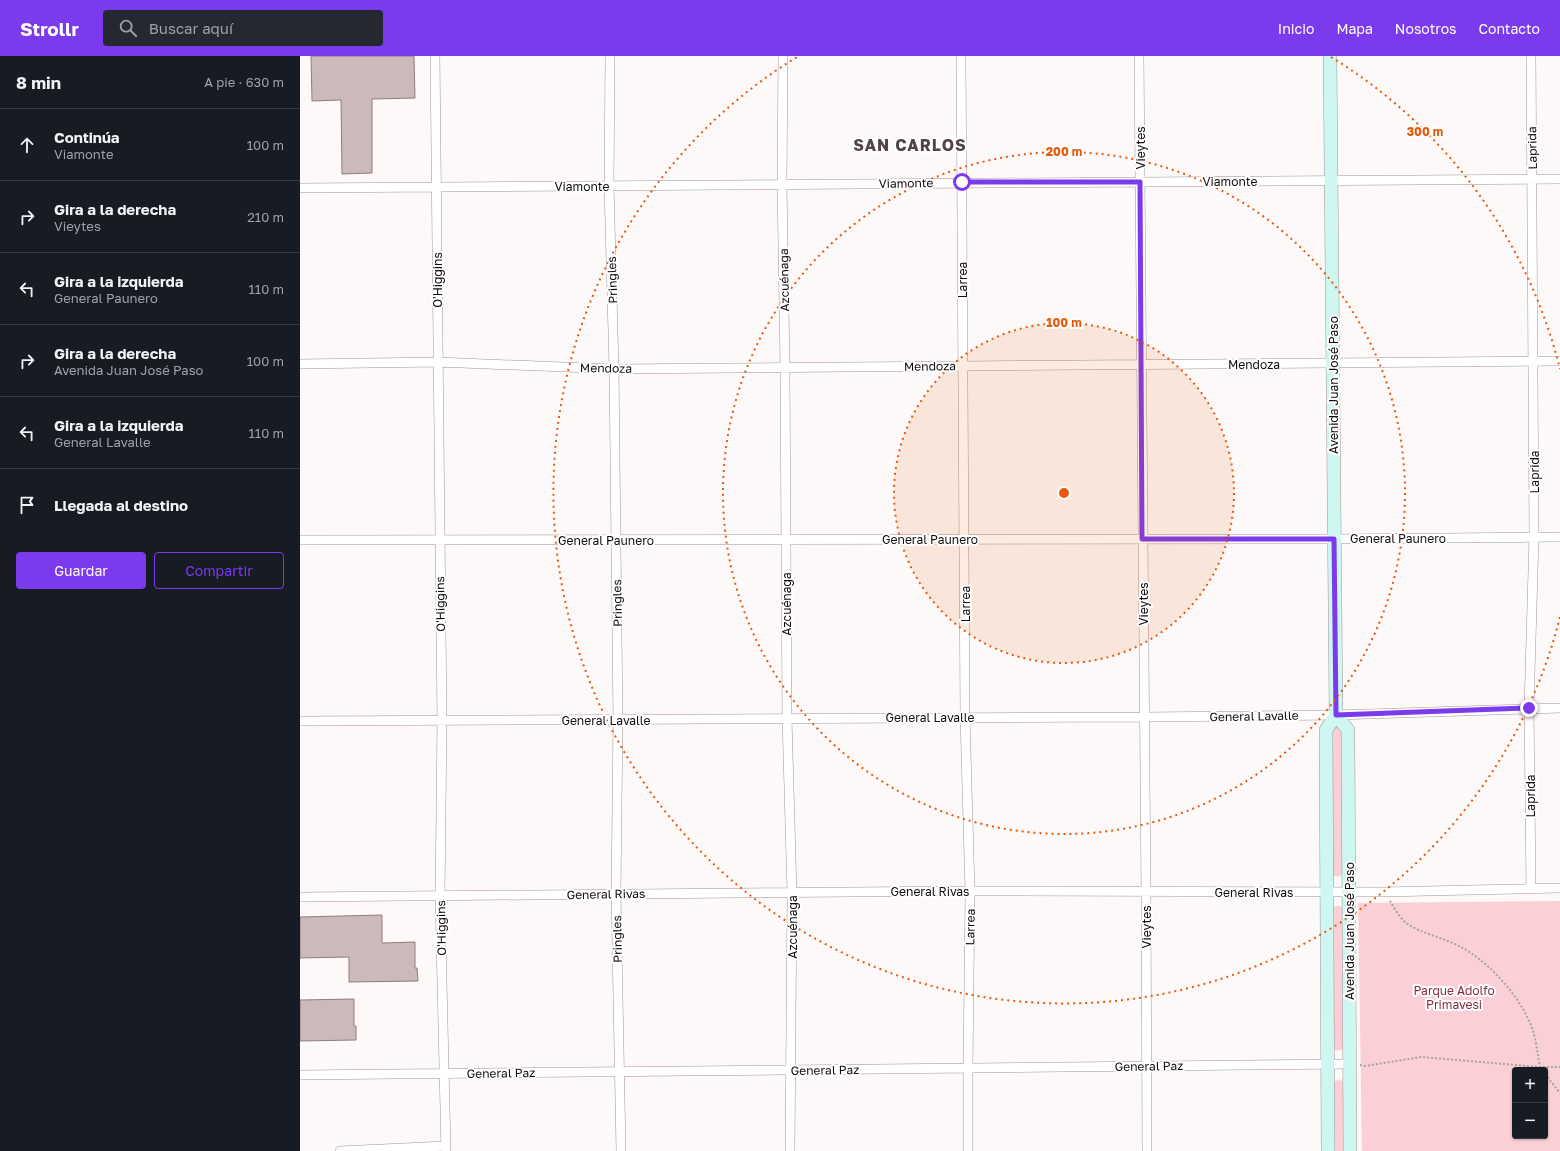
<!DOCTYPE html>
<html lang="es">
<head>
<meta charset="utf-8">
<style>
	body { margin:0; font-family:"Golos Text",sans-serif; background:#242831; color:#f1f3f6 }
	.controls { position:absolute; right:12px; bottom:12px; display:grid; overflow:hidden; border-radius:4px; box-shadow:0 1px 3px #0004 }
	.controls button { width:36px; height:36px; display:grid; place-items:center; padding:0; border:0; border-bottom:1px solid #363941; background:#171b24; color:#f1f3f6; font:20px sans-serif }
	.stop { position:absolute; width:12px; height:12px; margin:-9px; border:3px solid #7c3aed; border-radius:50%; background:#fff }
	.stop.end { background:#7c3aed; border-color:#fff; box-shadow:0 1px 4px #0008 }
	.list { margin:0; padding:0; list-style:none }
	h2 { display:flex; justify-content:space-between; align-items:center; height:52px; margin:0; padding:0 16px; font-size:17px }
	h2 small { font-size:13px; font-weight:400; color:#9ea1a6 }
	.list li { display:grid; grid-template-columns:26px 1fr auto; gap:12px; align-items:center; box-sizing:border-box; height:72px; padding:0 16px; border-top:1px solid #363941 }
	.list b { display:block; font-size:15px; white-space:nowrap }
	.list p { margin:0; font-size:13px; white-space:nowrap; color:#9ea1a6 }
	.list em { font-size:13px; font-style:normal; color:#9ea1a6 }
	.actions { display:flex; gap:8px; padding:12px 16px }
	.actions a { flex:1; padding:9px 0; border:1px solid #7c3aed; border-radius:4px; text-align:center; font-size:14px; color:#7c3aed }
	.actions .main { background:#7c3aed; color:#fff }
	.icon { flex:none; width:22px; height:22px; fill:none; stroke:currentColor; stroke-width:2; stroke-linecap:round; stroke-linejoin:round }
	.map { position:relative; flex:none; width:1260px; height:1095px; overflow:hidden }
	header { display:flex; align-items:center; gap:24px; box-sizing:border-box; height:56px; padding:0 20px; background:#7c3aed; color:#fff }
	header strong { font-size:19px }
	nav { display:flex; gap:22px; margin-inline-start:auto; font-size:14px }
	.search { width:280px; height:36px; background:#242831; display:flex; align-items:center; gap:10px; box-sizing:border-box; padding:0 14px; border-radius:4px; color:#9ea1a6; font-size:15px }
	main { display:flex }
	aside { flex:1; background:#171b24 }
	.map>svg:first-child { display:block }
</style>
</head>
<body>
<header>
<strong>Strollr</strong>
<div class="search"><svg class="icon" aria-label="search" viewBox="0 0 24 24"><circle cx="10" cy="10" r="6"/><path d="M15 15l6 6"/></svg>Buscar aquí</div>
<nav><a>Inicio</a><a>Mapa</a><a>Nosotros</a><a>Contacto</a></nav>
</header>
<main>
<aside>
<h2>8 min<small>A pie · 630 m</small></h2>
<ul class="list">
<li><svg class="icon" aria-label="ahead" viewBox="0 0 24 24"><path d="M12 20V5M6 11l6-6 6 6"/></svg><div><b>Continúa</b><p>Viamonte</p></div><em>100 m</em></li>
<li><svg class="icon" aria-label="right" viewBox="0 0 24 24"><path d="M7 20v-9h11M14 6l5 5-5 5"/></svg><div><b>Gira a la derecha</b><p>Vieytes</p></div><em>210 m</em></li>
<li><svg class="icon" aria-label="left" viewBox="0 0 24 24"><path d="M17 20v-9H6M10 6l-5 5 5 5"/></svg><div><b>Gira a la izquierda</b><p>General Paunero</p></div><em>110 m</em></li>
<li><svg class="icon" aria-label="right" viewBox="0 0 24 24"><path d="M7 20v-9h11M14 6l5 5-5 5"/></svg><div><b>Gira a la derecha</b><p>Avenida Juan José Paso</p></div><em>100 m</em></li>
<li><svg class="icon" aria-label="left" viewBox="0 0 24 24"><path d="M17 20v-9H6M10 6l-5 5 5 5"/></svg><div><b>Gira a la izquierda</b><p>General Lavalle</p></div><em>110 m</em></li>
<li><svg class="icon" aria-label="arrive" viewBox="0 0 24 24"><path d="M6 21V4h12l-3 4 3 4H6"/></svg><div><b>Llegada al destino</b></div></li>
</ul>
<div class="actions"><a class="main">Guardar</a><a>Compartir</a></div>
</aside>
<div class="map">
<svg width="1260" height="1095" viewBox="0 0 1260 1095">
	<rect width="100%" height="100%" fill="#fdf9f9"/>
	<!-- green -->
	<path fill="#fad0d6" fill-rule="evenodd" d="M1036 668 1042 671V819L1038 821 1033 819 1032 671Z
		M1260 845V1095H1062L1058 847ZM1215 1014H1245V1080H1215Z
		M1036 850H1040L1043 852V993L1038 995 1033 993V852Z
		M1039 1023 1042 1025 1044 1028 1045 1095H1033L1034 1026Z"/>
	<!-- building -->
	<path fill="#cbb9bb" stroke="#8e7d80" d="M11 0H114L115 42 72 43V117L42 118 41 44 12 45Z
		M82 859V887L115 886V912H117L118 925 49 926V901L0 902V861Z
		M54 943V970H56V984L0 985V944Z"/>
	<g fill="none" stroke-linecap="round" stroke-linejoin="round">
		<!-- street casing -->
		<g stroke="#a49395" stroke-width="10">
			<path id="street" d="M135 0 142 665 140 841 146 1095
				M310 0 309 130 314 313 318 664 316 838 321 1095
				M483 0 482 128 485 312 487 663 492 836 490 1095
				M661 0 665 661 670 835 668 1012V1095
				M839 0 846 836 847 1095
				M0 132 1260 123
				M0 308 137 306 314 313 1260 305
				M0 484 1034 483 1260 481
				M0 665 844 661 1036 659 1260 652
				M1231 833 1229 652 1234 481 1231 0
				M0 841 670 835 1083 836 1260 832
				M0 1019 1050 1008
				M40 1095 146 1090"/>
		</g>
		<!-- secondary casing -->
		<g stroke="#a49395" stroke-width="14">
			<path id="secondary" d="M1036 659 1048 674 1050 1095
				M1028 1095 1026 674 1036 659 1030 0"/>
		</g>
		<!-- path -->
		<path stroke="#a7a2a3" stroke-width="2" stroke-dasharray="2 2" stroke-linecap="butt" d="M1090 845C1094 852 1100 862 1106 867 1122 878 1142 881 1159 890 1187 904 1218 938 1230 967 1236 980 1237 996 1240 1011L1242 1014
			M1060 1009 1065 1010 1121 1001 1240 1011H1260
			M1245 1018 1260 1037"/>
		<!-- street -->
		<use href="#street" stroke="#fff" stroke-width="9"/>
		<!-- secondary -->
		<use href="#secondary" stroke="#cef7f2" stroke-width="13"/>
	</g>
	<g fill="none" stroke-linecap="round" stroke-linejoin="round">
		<!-- route -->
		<path stroke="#7c3aed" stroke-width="5" d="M662 126H840L842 483H1034L1036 659 1229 652"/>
	</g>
	<!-- distance rings -->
	<circle cx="764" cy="437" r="170" fill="#e8590c" fill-opacity=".12"/>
	<g fill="none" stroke="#e8590c" stroke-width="2" stroke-dasharray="2 4">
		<circle cx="764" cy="437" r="170"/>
		<circle cx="764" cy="437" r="341"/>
		<path d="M1260 561A511 511 0 1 1 497 1M1031 1A511 511 0 0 1 1260 313"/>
	</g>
	<g text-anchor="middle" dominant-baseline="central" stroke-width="4" stroke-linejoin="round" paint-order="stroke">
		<!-- street labels -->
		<g font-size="12" fill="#120c0d" stroke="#fff">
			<text transform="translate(840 92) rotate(-90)">Vieytes</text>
			<text transform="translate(1232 92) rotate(-91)">Laprida</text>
			<text x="930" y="125">Viamonte</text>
			<text transform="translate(606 127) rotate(-1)">Viamonte</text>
			<text x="282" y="130">Viamonte</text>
			<text transform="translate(137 224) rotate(-90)">O'Higgins</text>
			<text transform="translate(312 224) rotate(-92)">Pringles</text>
			<text transform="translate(484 224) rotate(-91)">Azcuénaga</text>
			<text transform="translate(662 224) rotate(-90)">Larrea</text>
			<text x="954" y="308">Mendoza</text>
			<text transform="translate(630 310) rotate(-1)">Mendoza</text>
			<text transform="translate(306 312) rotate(1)">Mendoza</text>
			<text transform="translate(1033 329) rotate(-90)">Avenida Juan José Paso</text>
			<text transform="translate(1234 416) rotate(-90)">Laprida</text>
			<text x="1098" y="482">General Paunero</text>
			<text x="630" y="483">General Paunero</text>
			<text x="306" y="484">General Paunero</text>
			<text transform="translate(317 547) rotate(-91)">Pringles</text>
			<text transform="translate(140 548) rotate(-91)">O'Higgins</text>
			<text transform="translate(486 548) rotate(-90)">Azcuénaga</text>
			<text transform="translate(665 548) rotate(-90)">Larrea</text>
			<text transform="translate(843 548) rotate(-90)">Vieytes</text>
			<text transform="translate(954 660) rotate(-1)">General Lavalle</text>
			<text x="630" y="661">General Lavalle</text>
			<text x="306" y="664">General Lavalle</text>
			<text transform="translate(1230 740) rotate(-90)">Laprida</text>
			<text x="630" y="835">General Rivas</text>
			<text x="954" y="836">General Rivas</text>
			<text transform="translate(306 838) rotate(-1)">General Rivas</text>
			<text transform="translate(492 871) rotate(-90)">Azcuénaga</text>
			<text transform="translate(670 871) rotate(-89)">Larrea</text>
			<text transform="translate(846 871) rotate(-90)">Vieytes</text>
			<text transform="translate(141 872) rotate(-91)">O'Higgins</text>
			<text transform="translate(1049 875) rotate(-90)">Avenida Juan José Paso</text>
			<text transform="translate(317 883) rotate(-91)">Pringles</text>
			<text transform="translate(849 1010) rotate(-1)">General Paz</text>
			<text transform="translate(525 1014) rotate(-1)">General Paz</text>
			<text transform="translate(201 1017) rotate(-1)">General Paz</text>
		</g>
		<!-- park labels -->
		<g font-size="12" fill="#852d44" stroke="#fff">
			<text x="1154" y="934">Parque Adolfo<tspan x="1154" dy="14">Primavesi</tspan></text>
		</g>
		<!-- district labels -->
		<g font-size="16" font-weight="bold" letter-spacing="1" fill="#534446" stroke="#fff">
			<text x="610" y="89">SAN CARLOS</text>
		</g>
	</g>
	<circle cx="764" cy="437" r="6" fill="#e8590c" stroke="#fff" stroke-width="2"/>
	<g font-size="12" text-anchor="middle" font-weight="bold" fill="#e8590c" stroke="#fff" stroke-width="4" stroke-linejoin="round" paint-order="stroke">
		<text x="1125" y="80">300 m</text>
		<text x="764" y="100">200 m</text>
		<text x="764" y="271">100 m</text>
	</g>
</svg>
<div class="controls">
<button>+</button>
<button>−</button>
</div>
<div class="stop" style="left:662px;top:126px"></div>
<div class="stop end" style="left:1229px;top:652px"></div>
</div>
</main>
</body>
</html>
